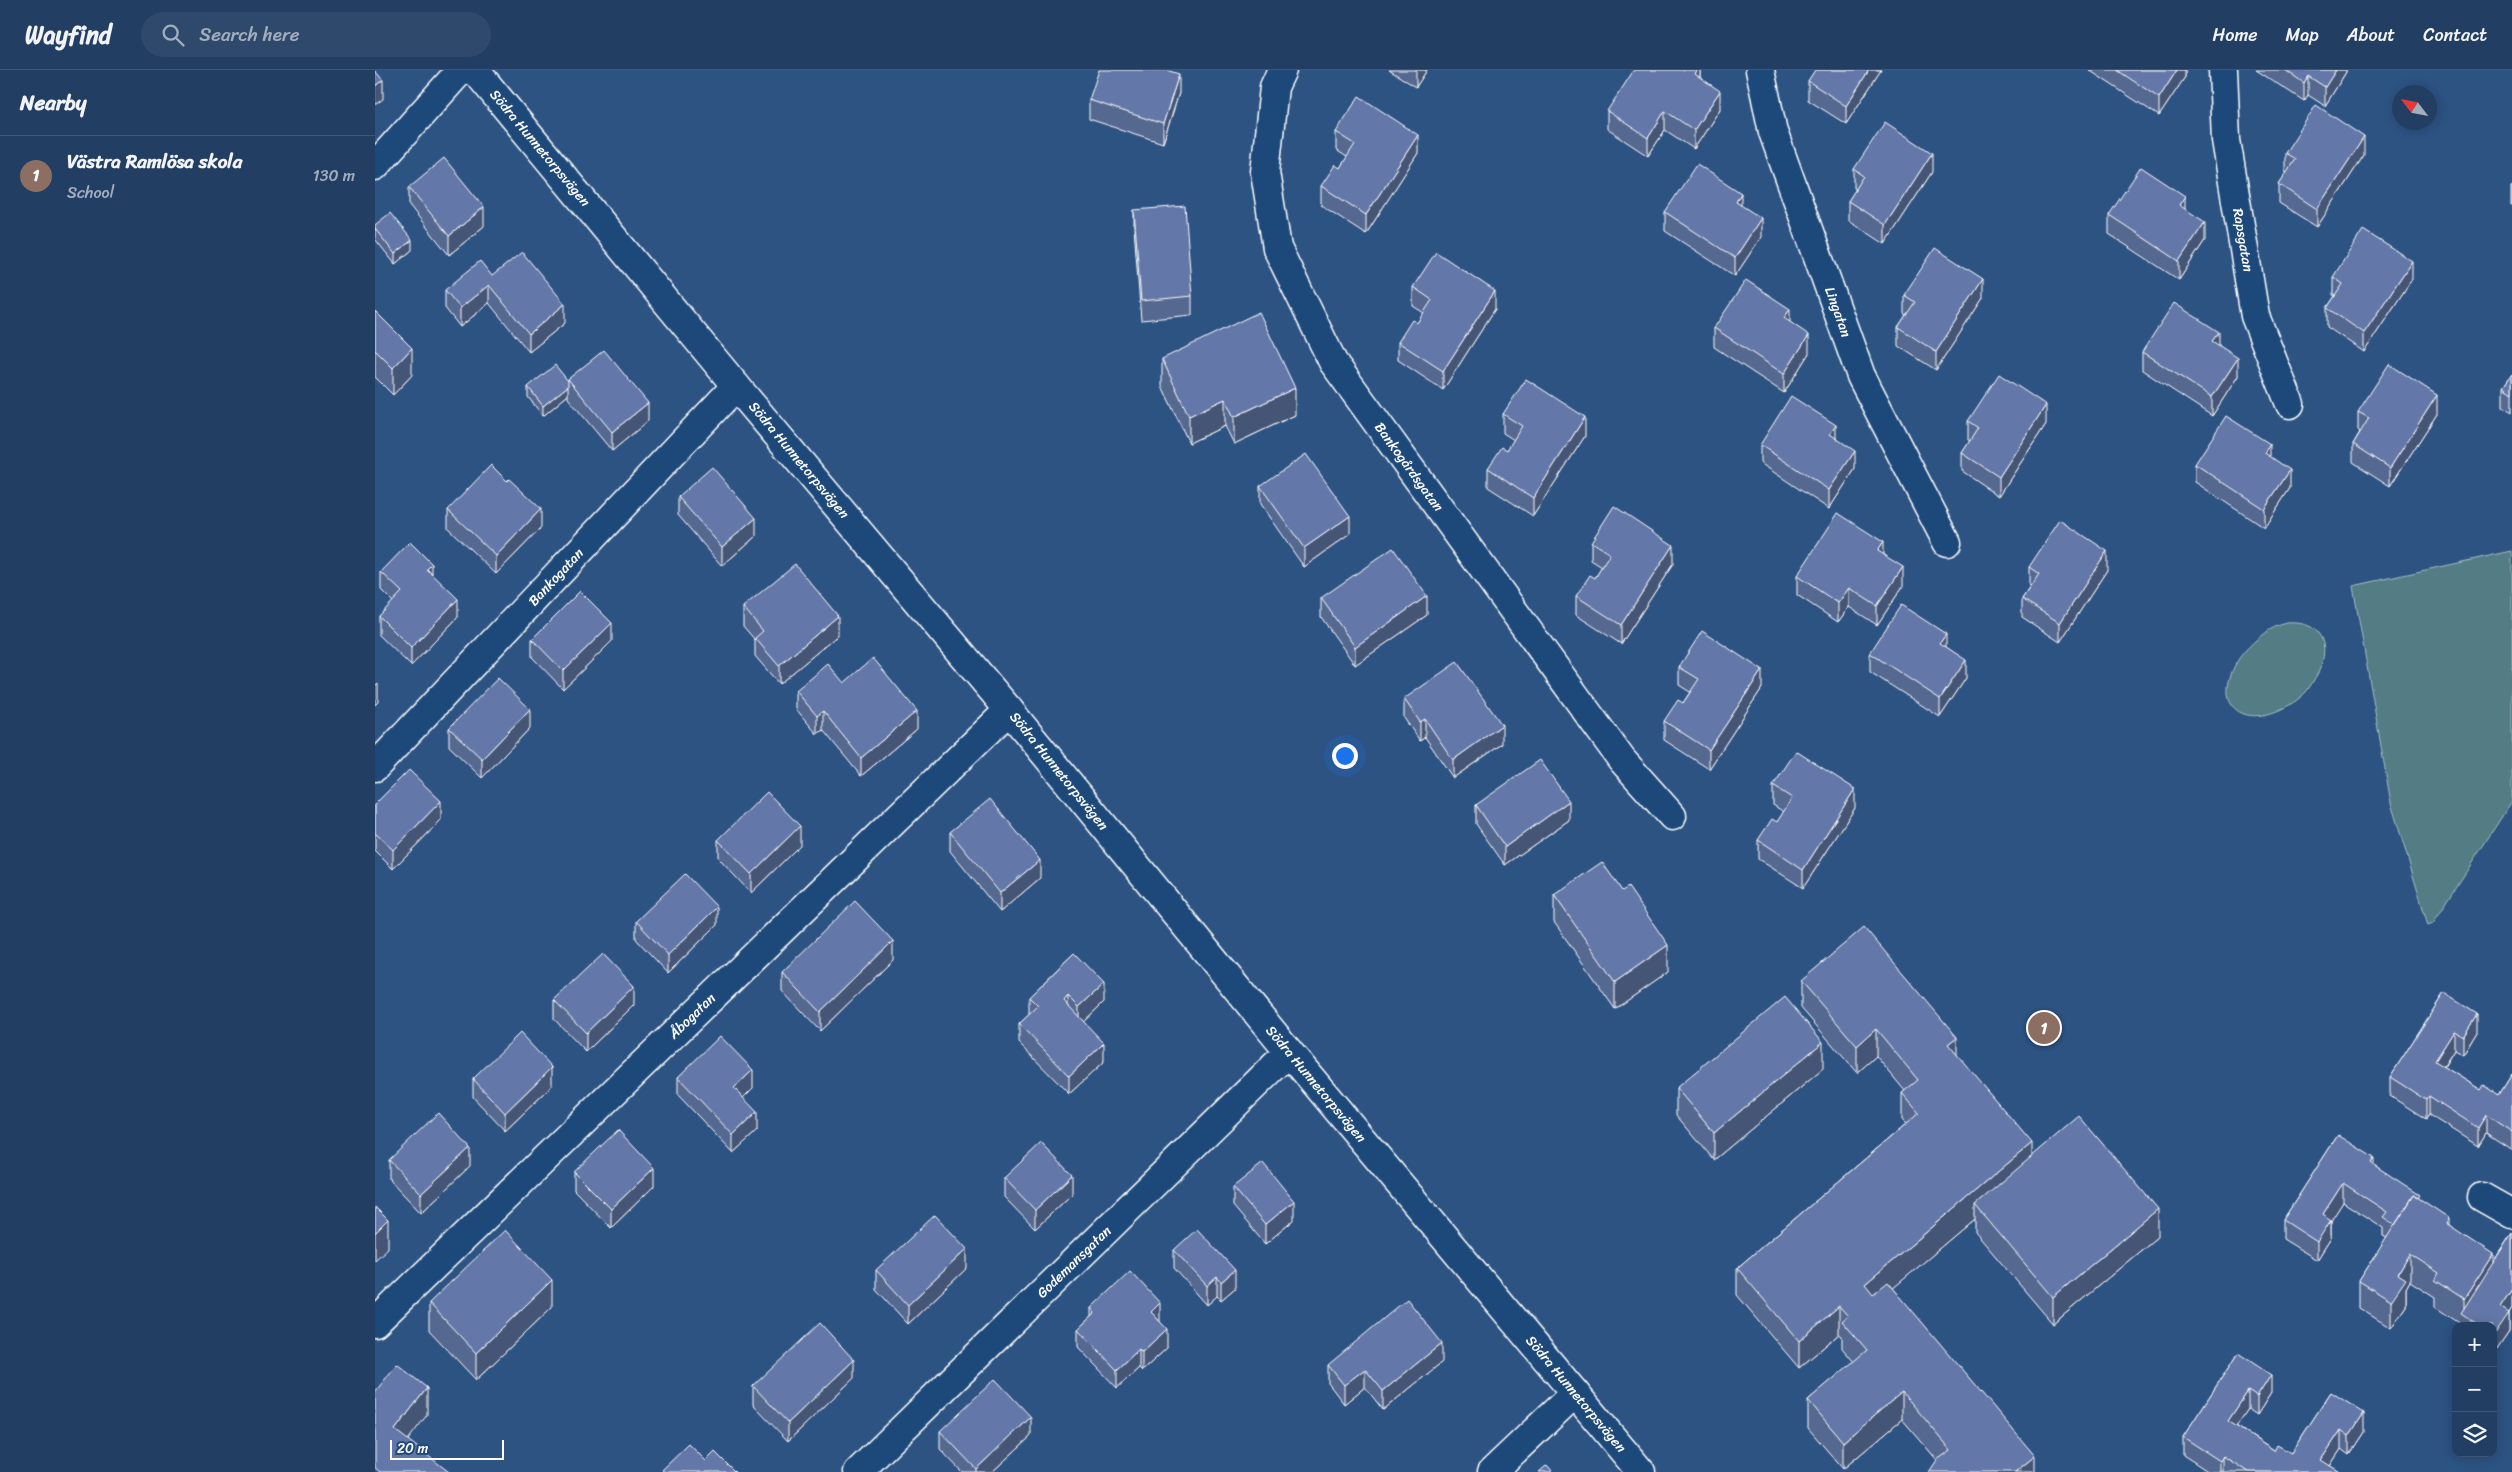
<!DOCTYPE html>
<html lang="en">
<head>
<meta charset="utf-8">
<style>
	body { margin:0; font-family:Sriracha,sans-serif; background:#2e496b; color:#f1f3f6 }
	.controls { position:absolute; right:15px; bottom:15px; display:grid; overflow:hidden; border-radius:10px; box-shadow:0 2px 12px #0003 }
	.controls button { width:45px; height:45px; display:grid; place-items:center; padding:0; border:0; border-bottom:1px solid #3f5777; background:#223e62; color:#f1f3f6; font:25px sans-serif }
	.compass { position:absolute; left:2017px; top:15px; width:45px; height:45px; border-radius:50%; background:#223e62; box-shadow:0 2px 12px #0003; rotate:302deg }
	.scale { position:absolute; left:15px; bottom:12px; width:114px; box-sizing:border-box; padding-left:5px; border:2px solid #fff; border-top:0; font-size:14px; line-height:18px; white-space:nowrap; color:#fff; -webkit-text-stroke:4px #1f4a7a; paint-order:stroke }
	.you { position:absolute; left:969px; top:685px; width:18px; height:18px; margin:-12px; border:4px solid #fff; border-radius:50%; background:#1a73e8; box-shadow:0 0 0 8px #1a73e833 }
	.badge { display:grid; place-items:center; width:32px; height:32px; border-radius:50%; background:#ff9aa2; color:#fff; font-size:16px; font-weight:700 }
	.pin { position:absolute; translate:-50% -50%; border:2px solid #fff; box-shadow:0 1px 5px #0006 }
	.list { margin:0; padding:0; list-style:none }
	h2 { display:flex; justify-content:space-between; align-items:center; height:65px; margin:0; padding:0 20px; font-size:21px }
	h2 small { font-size:16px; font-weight:400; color:#a2aebe }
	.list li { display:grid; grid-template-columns:32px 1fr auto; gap:15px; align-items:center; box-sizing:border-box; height:80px; padding:0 20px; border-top:1px solid #3f5777 }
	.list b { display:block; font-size:19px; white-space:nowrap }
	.list p { margin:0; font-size:16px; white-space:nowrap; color:#a2aebe }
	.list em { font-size:16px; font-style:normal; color:#a2aebe }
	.icon { flex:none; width:28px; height:28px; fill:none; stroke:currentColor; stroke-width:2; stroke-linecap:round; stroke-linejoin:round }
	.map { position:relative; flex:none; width:2137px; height:1402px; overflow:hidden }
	header { display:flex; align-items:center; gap:30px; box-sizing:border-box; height:70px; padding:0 25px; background:#223e62; border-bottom:1px solid #3f5777 }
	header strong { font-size:24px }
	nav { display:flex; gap:28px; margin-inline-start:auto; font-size:18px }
	.search { width:350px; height:45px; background:#2e496b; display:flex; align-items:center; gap:12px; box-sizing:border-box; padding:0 18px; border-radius:28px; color:#a2aebe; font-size:19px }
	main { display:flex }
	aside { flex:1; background:#223e62 }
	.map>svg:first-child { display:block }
</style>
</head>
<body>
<header>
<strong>Wayfind</strong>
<div class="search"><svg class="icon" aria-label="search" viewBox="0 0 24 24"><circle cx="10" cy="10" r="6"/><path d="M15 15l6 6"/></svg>Search here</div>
<nav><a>Home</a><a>Map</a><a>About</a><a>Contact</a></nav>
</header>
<main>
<aside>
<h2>Nearby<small></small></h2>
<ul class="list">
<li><span class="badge" style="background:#8d6e63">1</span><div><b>Västra Ramlösa skola</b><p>School</p></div><em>130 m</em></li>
</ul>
</aside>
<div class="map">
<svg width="2137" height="1402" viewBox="0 0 2137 1402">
	<rect width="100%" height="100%" fill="#2d5383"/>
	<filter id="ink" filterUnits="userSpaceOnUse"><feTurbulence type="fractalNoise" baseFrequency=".02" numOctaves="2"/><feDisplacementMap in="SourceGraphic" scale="10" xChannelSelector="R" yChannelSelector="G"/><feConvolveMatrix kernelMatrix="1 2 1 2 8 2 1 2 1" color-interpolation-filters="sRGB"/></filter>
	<g filter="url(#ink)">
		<!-- green -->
		<path fill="#527c84" stroke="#a8bec2" d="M2137 481V731L2058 853 2053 855 2016 733 1978 516Z
			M1912 553C1927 552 1941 555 1947 570 1951 580 1948 593 1943 603 1939 609 1936 616 1931 622 1918 636 1888 651 1869 644 1841 634 1855 598 1869 582 1881 569 1894 557 1912 553Z"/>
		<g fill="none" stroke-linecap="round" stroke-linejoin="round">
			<!-- minor casing -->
			<g stroke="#fff" stroke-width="31">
				<path id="minor" d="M907 0 899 17 890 102 902 178 958 292 1247 690 1297 746
					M1385 0 1398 62 1486 306 1572 472
					M1848 0 1851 70 1880 246 1915 334
					M0 96 86 0
					M0 697 361 316
					M2107 1127 2137 1144
					M0 1253 634 640
					M483 1402 914 982
					M1117 1402 1200 1323"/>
			</g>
			<!-- tertiary casing -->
			<g stroke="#fff" stroke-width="31">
				<path id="tertiary" d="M100 0 361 316 634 640 914 982 1266 1402"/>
			</g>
			<!-- minor -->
			<use href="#minor" stroke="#1f4a7a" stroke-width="28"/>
			<!-- tertiary -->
			<use href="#tertiary" stroke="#1f4a7a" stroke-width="28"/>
		</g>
		<!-- wall -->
		<path fill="#556790" stroke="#fff" d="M1014 0H1052L1041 17Z
			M1325 0V8L1345 39 1319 79 1290 60 1273 86 1232 59V41Z
			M1441 0H1506L1471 54 1433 30V11Z
			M1714 0H1810V7L1784 46Z
			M1881 0H1971V2L1950 36 1933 25 1929 31Z
			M804 23 788 73 714 49V30Z
			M961 62 1043 83 991 164 946 135V116L965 98 972 87 961 80Z
			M1910 83 1989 85 1942 157 1904 133V114L1912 102 1910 101Z
			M1479 99 1557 102 1510 174 1473 150V131L1481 119 1479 118Z
			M2137 116V136H2136V117Z
			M34 117 109 156 74 185 34 135Z
			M1366 136 1386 167 1360 206 1290 161V142Z
			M1810 139 1830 170 1804 210 1734 164V145Z
			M759 140 817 226V245L766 250 759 158Z
			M0 155 37 180 20 194 0 169Z
			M117 206 190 253 154 282 114 233 85 257 70 238V220Z
			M1958 207 2037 209 1989 282 1952 257V238L1960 226 1958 225Z
			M1038 217 1120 239 1068 320 1023 290V272L1042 253 1049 243 1038 236Z
			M1529 225 1608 228 1561 300 1523 276V257L1531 245 1529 244Z
			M0 241 37 305 18 325 0 307Z
			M1339 258 1434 283 1409 323 1339 277Z
			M1844 275 1863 306 1837 346 1767 300V282Z
			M787 289 920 345 859 374 850 356 814 373 787 316Z
			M2137 304V342L2128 336V317Z
			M193 309 273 351 237 381 193 328V325L168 346 153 327V317L193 311Z
			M1983 342 2062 344 2015 416 1978 392V374L1985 362 1983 360Z
			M1128 344 1210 366 1158 446 1113 417V398L1132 380 1139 370 1128 363Z
			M1593 351 1671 354 1624 426 1587 401V383L1595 371 1593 370Z
			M1385 375 1480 399 1454 439 1385 393Z
			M1895 387 1915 418 1889 458 1820 412V394Z
			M885 416 975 464 929 497 885 434Z
			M303 427 381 466 347 496 303 445Z
			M73 440 166 458 121 504 73 458Z
			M1216 472 1298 494 1246 574 1201 545V526L1220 508 1227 497 1216 490Z
			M1508 484 1528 516 1502 555 1474 537 1463 552 1422 525V506Z
			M1654 497 1732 500 1685 572 1647 547V529L1655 517 1654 516Z
			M6 502 57 504 83 547 36 596 4 565V546L18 532 6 520Z
			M946 528 1052 545 980 595 946 547Z
			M368 537 463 565 404 614 380 586V570L368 556Z
			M157 569 237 571 188 619 157 587Z
			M1571 577 1591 608 1565 647 1495 602V583Z
			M1304 597 1387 618 1334 699 1289 670V651L1308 633 1315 622 1304 615Z
			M469 613 542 659 486 706 448 660 442 664 421 639V621Z
			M1029 629 1127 674 1078 708 1050 667 1045 671 1029 648Z
			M74 658H155L107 708 74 676Z
			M1398 716 1480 738 1428 818 1383 789V770L1402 752 1409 742 1398 735Z
			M0 734 66 750 18 799 0 781Z
			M1101 735 1194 750 1130 795 1101 754Z
			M575 762 665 808 625 842 575 781Z
			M343 770 425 775 376 823 343 788Z
			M1179 825 1293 902 1240 939 1179 852Z
			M261 851 342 855 293 903 261 869Z
			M699 883 729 932 708 952 729 992 694 1024 644 973V954L654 945V927Z
			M518 890 445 961 407 921V902Z
			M1426 911 1582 985 1657 1086 1783 1166 1678 1254 1600 1162V1149L1518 1218 1660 1402 1562 1390 1527 1349 1468 1399 1433 1358V1330L1479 1292 1467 1278V1266L1464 1264 1424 1298 1362 1225V1198L1531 1054 1527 1050V1023L1530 1021 1501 986 1482 1003 1426 938Z
			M2069 923 2102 962 2088 985 2079 980 2069 997 2106 1020 2124 1025 2137 1004V1080L2111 1063 2103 1076 2054 1045 2051 1049 2015 1026V1007Z
			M179 930 259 935 211 982 179 949Z
			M1448 999 1339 1090 1301 1045V1018Z
			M303 1007 378 1018 368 1028 382 1061 358 1083 303 1025Z
			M98 1009 177 1016 130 1061 98 1027Z
			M1963 1065 1999 1095 2045 1129 2074 1155 2118 1192 2137 1163V1238L2134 1243V1261L2119 1283H2118V1256H2086V1254L2060 1237V1227L2035 1211 2031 1218V1236L2016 1258 1984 1238V1211L2012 1168 2008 1166V1158L1968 1132 1956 1150V1168L1942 1190 1908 1169V1150Z
			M14 1090 95 1096 46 1143 14 1109Z
			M199 1102 279 1116 236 1158 199 1120Z
			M629 1108 697 1124 660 1159 629 1127Z
			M858 1117 919 1150 890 1174 858 1136Z
			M799 1180 860 1218 846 1230 842 1226 832 1235 799 1198Z
			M592 1198 533 1254 501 1219V1200Z
			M54 1233 177 1237 101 1310 54 1260Z
			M716 1238 785 1252 792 1278 767 1301 764 1298 742 1318 703 1277V1259L716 1247Z
			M1863 1283 1896 1323 1882 1345 1873 1339 1861 1356 1899 1381 1916 1383 1956 1322 1989 1362 1974 1385 1966 1379 1955 1396 1965 1402H1834L1808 1385V1367Z
			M1067 1292 1008 1340 990 1317 969 1334 953 1313V1295Z
			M479 1308 413 1371 378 1335V1316Z
			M565 1361 656 1366 617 1402H587L565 1379Z"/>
		<!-- shaded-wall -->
		<path fill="#455476" stroke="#fff" d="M1041 0H1052L1041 17Z
			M1322 0H1325V14L1320 4Z
			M1494 0H1506L1471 54V36Z
			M1802 0H1810V7L1784 46V28Z
			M1961 0H1971V2L1950 36V17Z
			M804 4V23L788 73V54Z
			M1933 6V25L1929 31V13Z
			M8 10V29L0 35V16Z
			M1345 21V39L1319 79V60Z
			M1290 41V60L1273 86V68Z
			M1043 65V83L991 164V145Z
			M1989 67V85L1942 157V139Z
			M1557 83V102L1510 174V155Z
			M1366 123V142L1361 132Z
			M1810 126V145L1804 135Z
			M109 137V156L74 185V166Z
			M1386 148V167L1360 206V188Z
			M1830 152V170L1804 210V191Z
			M37 170V180L20 194V184Z
			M2037 191V209L1989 282V263Z
			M1608 209V228L1561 300V282Z
			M114 215V233L85 257V238Z
			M1120 221V239L1068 320V301Z
			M190 234V253L154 282V264Z
			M1415 239V258L1409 248Z
			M1844 262V281L1837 271Z
			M1434 265V283L1409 323V304Z
			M37 278V305L18 325V298Z
			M1863 288V306L1837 346V327Z
			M193 316V325L168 346V336Z
			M920 318V345L859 374V347Z
			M2062 325V344L2015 416V398Z
			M850 329V356L814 373V346Z
			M273 333V351L237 381V362Z
			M1671 335V354L1624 426V407Z
			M1210 347V366L1158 446V428Z
			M1461 355V374L1455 364Z
			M1895 374V393L1890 383Z
			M1480 381V399L1454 439V420Z
			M1915 400V418L1889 458V439Z
			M166 439V458L121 504V486Z
			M975 446V464L929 497V478Z
			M381 448V466L347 496V477Z
			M1508 472V490L1502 481Z
			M1298 475V494L1246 574V555Z
			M1732 481V500L1685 572V553Z
			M57 494V512L52 499Z
			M1528 497V516L1502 555V536Z
			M1474 518V537L1463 552V533Z
			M1052 526V545L980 595V577Z
			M83 529V547L36 596V578Z
			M463 546V565L404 614V596Z
			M237 553V571L188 619V601Z
			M1571 564V583L1565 573Z
			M1591 590V608L1565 647V629Z
			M1387 600V618L1334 699V680Z
			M3 613V632L0 635V616Z
			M155 639V658L107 708V689Z
			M448 641V660L442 664V646Z
			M542 641V659L486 706V688Z
			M1050 649V667L1045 671V652Z
			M1127 655V674L1078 708V690Z
			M1480 719V738L1428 818V800Z
			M66 731V750L18 799V780Z
			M1194 731V750L1130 795V777Z
			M425 756V775L376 823V804Z
			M665 790V808L625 842V823Z
			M342 837V855L293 903V885Z
			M518 871V890L445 961V942Z
			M1293 875V902L1240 939V912Z
			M729 914V932L704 956V937Z
			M259 916V935L211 982V963Z
			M693 926V945L689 931Z
			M2102 944V962L2088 985V966Z
			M1501 959V986L1482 1003V976Z
			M2079 961V980L2060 1010V991Z
			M1582 967V994L1573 974Z
			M1448 972V999L1339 1090V1063Z
			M729 973V992L694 1024V1006Z
			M177 997V1016L130 1061V1043Z
			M378 1000V1018L359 1037V1018Z
			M2054 1026V1045L2051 1049V1030Z
			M382 1042V1061L358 1083V1065Z
			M2111 1045V1063L2103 1076V1058Z
			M1657 1073V1100L1600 1135V1149L1490 1242V1214Z
			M95 1078V1096L46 1143V1124Z
			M1999 1088V1107L1996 1093Z
			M279 1098V1116L236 1158V1139Z
			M697 1105V1124L660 1159V1140Z
			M1968 1113V1132L1954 1154 1956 1150V1168L1942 1190V1172L1948 1144Z
			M919 1131V1150L890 1174V1155Z
			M1783 1139V1166L1678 1254V1227Z
			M2074 1148V1175L2071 1153Z
			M13 1150V1178L0 1190V1163Z
			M592 1179V1198L533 1254V1235Z
			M2035 1184V1211L2031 1218V1236L2016 1258V1231L2023 1204Z
			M2118 1184V1211L2089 1245V1229Z
			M860 1200V1218L846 1230V1212Z
			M842 1207V1226L832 1235V1216Z
			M177 1210V1237L101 1310V1283Z
			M2137 1219V1238L2131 1247 2134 1243V1261L2119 1283V1265L2125 1237Z
			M785 1233V1252L776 1242Z
			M1464 1236V1264L1424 1298V1271Z
			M792 1259V1278L767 1301V1282Z
			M1067 1273V1292L1008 1340V1321Z
			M764 1279V1298L742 1318V1300Z
			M479 1290V1308L413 1371V1353Z
			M990 1299V1317L969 1334V1315Z
			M1896 1305V1323L1882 1345V1327Z
			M52 1318V1345L20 1387V1360Z
			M1873 1321V1339L1853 1369V1351Z
			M1527 1322V1349L1468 1399V1372Z
			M1989 1343V1362L1974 1385V1366Z
			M656 1347V1366L617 1402H601V1399Z
			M1966 1360V1379L1951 1402 1946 1390Z
			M1660 1386V1402H1640Z
			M1848 1386V1402H1845V1391Z"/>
		<!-- building -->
		<path fill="#6378a8" stroke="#fff" d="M724 0H791L804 4 788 54 714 30Z
			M1259 0H1322L1320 4 1345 21 1319 60 1290 41 1273 68 1232 41Z
			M1440 0H1494L1471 36 1433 11Z
			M1742 0H1802L1784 28Z
			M1910 0H1961L1950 17 1933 6 1929 13Z
			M0 1 8 10 0 16Z
			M984 26 1043 65 991 145 946 116 960 95 965 98 980 74 961 62Z
			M1941 35 1989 67 1942 139 1904 114 1920 89 1910 83Z
			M1510 52 1557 83 1510 155 1473 131 1489 106 1479 99Z
			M69 88 109 137 74 166 34 117Z
			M1322 94 1366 123 1361 132 1386 148 1360 188 1290 142Z
			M1766 97 1810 126 1804 135 1830 152 1804 191 1734 145Z
			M810 136 817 226 766 231 759 140Z
			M15 143 37 170 20 184 0 159V155Z
			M1988 160 2037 191 1989 263 1952 238 1968 214 1958 207Z
			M1560 178 1608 209 1561 282 1523 257 1540 232 1529 225Z
			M147 182 190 234 154 264 114 215 85 238 70 220 105 191 117 206Z
			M1061 182 1120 221 1068 301 1023 272 1037 250 1042 253 1057 230 1038 217Z
			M1371 210 1415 239 1409 248 1434 265 1409 304 1339 258Z
			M1799 233 1844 262 1837 271 1863 288 1837 327 1767 282Z
			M0 241 37 278 18 298 0 280Z
			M884 242 920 318 859 347 850 329 814 346 787 289Z
			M229 280 273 333 237 362 193 309Z
			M2014 294 2062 325 2015 398 1978 374 1994 348 1983 342Z
			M180 295 193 311V316L168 336 153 317Z
			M1624 304 1671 335 1624 407 1587 383 1603 358 1593 351Z
			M2137 304V323L2128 317Z
			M1151 309 1210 347 1158 428 1113 398 1127 377 1132 380 1147 356 1128 344Z
			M1416 326 1461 355 1455 364 1480 381 1454 420 1385 375Z
			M1851 346 1895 374 1890 383 1915 400 1889 439 1820 394Z
			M931 384 975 446 929 478 885 416Z
			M116 395 132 411 134 409 166 439 121 486 73 440Z
			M337 397 381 448 347 477 303 427Z
			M1239 436 1298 475 1246 555 1201 526 1215 505 1220 508 1235 484 1216 472Z
			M1463 443 1508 472 1502 481 1528 497 1502 536 1474 518 1463 533 1422 506Z
			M1685 450 1732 481 1685 553 1647 529 1664 504 1654 497Z
			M35 472 57 494 52 499 83 529 36 578 4 546 27 522 6 502Z
			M1018 478 1052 526 980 577 946 528Z
			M420 494 463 546 404 596 380 568 388 561 368 537Z
			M205 521 237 553 188 601 157 569Z
			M1526 535 1571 564 1565 573 1591 590 1565 629 1495 583Z
			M1327 561 1387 600 1334 680 1289 651 1303 630 1308 633 1324 609 1304 597Z
			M498 588 542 641 486 688 448 641 442 646 421 621 453 594 469 613Z
			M1082 592 1127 655 1078 690 1050 649 1045 652 1029 629Z
			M123 608 155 639 107 689 74 658Z
			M1421 681 1480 719 1428 800 1383 770 1397 749 1402 752 1417 728 1398 716Z
			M1165 690 1194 731 1130 777 1101 735Z
			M34 700 66 731 18 780 0 763V734Z
			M392 722 425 756 376 804 343 770Z
			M615 729 665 790 625 823 575 762Z
			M1227 792 1247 821 1253 817 1293 875 1240 912 1179 825Z
			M310 804 342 837 293 885 261 851Z
			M480 831 518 871 445 942 407 902Z
			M1489 857 1582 967 1573 974 1657 1073 1490 1214 1498 1224 1513 1212 1660 1386 1640 1402H1554L1562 1390 1576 1380 1527 1322 1468 1372 1433 1330 1492 1280 1467 1251 1473 1246 1464 1236 1424 1271 1362 1198 1544 1043 1527 1023 1543 1010 1501 959 1482 976 1426 911Z
			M699 883 729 914 704 937 693 926 689 931 729 973 694 1006 644 954 663 936 654 927Z
			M228 884 259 916 211 963 179 930Z
			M2069 923 2102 944 2088 966 2079 961 2060 991 2106 1020 2109 1015 2124 1025 2137 1004V1062L2111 1045 2103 1058 2054 1026 2051 1030 2015 1007Z
			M1410 927 1448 972 1339 1063 1301 1018Z
			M145 963 177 997 130 1043 98 1009Z
			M345 966 378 1000 359 1018 382 1042 358 1065 303 1007Z
			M63 1043 95 1078 46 1124 14 1090Z
			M1704 1046 1783 1139 1678 1227 1600 1135Z
			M243 1060 279 1098 236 1139 199 1102Z
			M1963 1065 1999 1088 1996 1093 2045 1125 2043 1128 2039 1125 2020 1155 2008 1147 2012 1142 1968 1113 1948 1144 1956 1150 1942 1172 1908 1150Z
			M666 1073 697 1105 660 1140 629 1108Z
			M888 1093 919 1131 890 1155 858 1117Z
			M2039 1125 2074 1148 2071 1153 2118 1184 2089 1229 2060 1210 2064 1203 2035 1184 2023 1204 2031 1209 2016 1231 1984 1211Z
			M0 1137 13 1150 0 1163Z
			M560 1145 592 1179 533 1235 501 1200Z
			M822 1159 860 1200 846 1212 842 1207 832 1216 799 1180Z
			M130 1160 177 1210 101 1283 54 1233Z
			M2137 1163V1219L2125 1237 2134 1243 2119 1265 2118 1264V1256H2105L2086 1243Z
			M755 1201 785 1233 776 1242 792 1259 767 1282 764 1279 742 1300 703 1259 720 1243 716 1238Z
			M1032 1229 1067 1273 1008 1321 990 1299 969 1315 953 1295Z
			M445 1253 479 1290 413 1353 378 1316Z
			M1863 1283 1896 1305 1882 1327 1873 1321 1853 1351 1899 1381 1902 1375 1916 1383 1956 1322 1989 1343 1974 1366 1966 1360 1946 1390 1965 1402H1873L1848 1386 1845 1391 1808 1367Z
			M22 1294 52 1318 20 1360 74 1402H5L0 1398V1322Z
			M620 1309 656 1347 601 1399 565 1361Z
			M314 1374 331 1391 340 1382 360 1402H290L287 1400Z
			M1172 1395 1178 1402H1164Z"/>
	</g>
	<g text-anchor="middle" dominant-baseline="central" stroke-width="4.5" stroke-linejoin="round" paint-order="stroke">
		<!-- street labels -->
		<g font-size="14" fill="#fff" stroke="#1f4a7a">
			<text transform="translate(165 78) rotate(50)">Södra Hunnetorpsvägen</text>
			<text transform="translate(1868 170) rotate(80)">Rapsgatan</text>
			<text transform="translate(1463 242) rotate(70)">Lingatan</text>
			<text transform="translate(424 390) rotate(50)">Södra Hunnetorpsvägen</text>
			<text transform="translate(1034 397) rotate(54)">Bankogårdsgatan</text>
			<text transform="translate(181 507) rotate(-47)">Bankogatan</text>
			<text transform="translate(684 701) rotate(51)">Södra Hunnetorpsvägen</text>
			<text transform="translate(317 946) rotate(-44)">Åbogatan</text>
			<text transform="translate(941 1014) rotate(50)">Södra Hunnetorpsvägen</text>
			<text transform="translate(699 1192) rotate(-44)">Godemansgatan</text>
			<text transform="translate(1201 1324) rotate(50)">Södra Hunnetorpsvägen</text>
		</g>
	</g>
</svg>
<div class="controls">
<button>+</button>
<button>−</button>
<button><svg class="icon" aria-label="layers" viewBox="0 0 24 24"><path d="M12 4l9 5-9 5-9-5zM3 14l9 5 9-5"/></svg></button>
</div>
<svg class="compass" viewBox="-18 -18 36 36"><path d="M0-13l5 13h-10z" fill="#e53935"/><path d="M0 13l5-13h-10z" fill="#a2aebe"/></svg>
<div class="scale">20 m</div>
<div class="you"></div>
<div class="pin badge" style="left:1669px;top:958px;background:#8d6e63">1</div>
</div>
</main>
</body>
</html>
